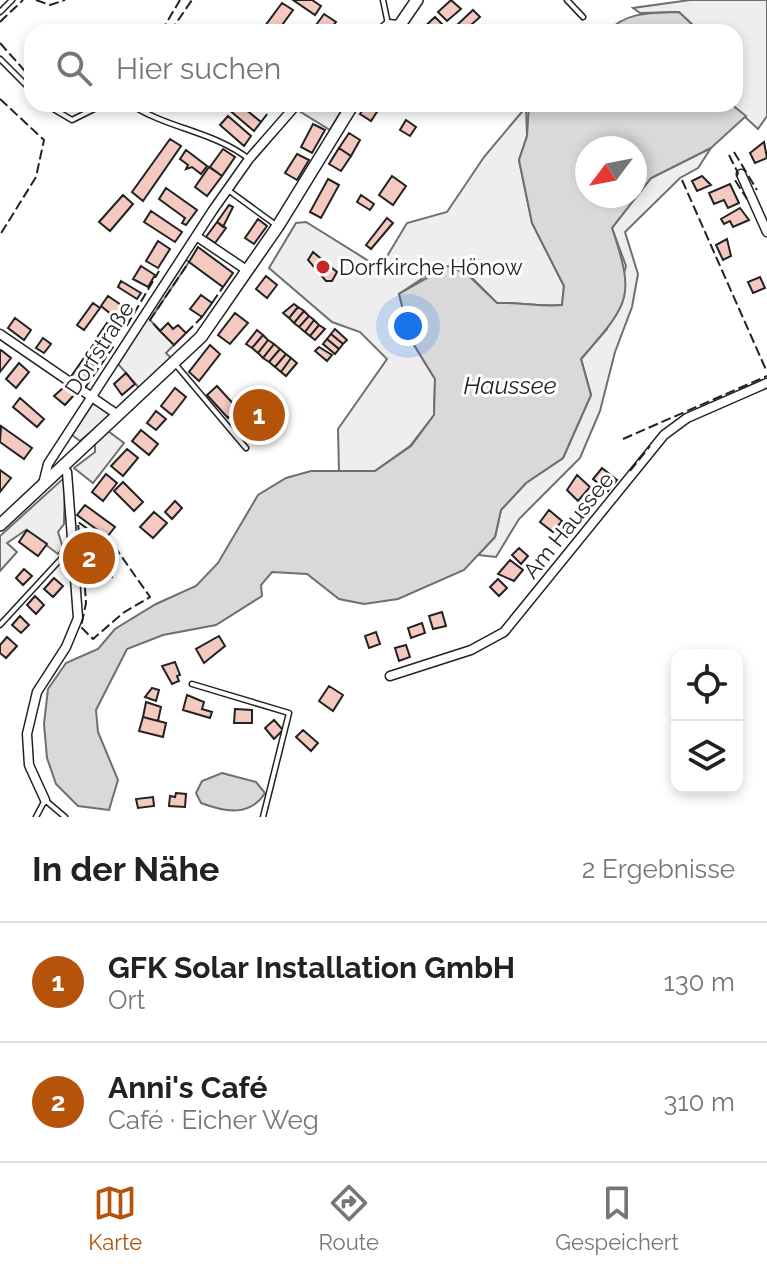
<!DOCTYPE html>
<html lang="de">
<head>
<meta charset="utf-8">
<style>
	body { margin:0; font-family:Raleway,sans-serif; background:#f2f2f2; color:#222 }
	.controls { position:absolute; right:24px; bottom:24px; display:grid; overflow:hidden; border-radius:16px; box-shadow:0 4px 12px #0003 }
	.controls button { width:72px; height:72px; display:grid; place-items:center; padding:0; border:0; border-bottom:2px solid #e0e0e0; background:#fff; color:#222; font:40px sans-serif }
	.compass { position:absolute; left:575px; top:136px; width:72px; height:72px; border-radius:50%; background:#fff; box-shadow:0 4px 12px #0003; rotate:238deg }
	.you { position:absolute; left:408px; top:326px; width:28px; height:28px; margin:-20px; border:6px solid #fff; border-radius:50%; background:#1a73e8; box-shadow:0 0 0 12px #1a73e833 }
	.badge { display:grid; place-items:center; width:52px; height:52px; border-radius:50%; background:#b45309; color:#fff; font-size:26px; font-weight:700 }
	.pin { position:absolute; translate:-50% -50%; border:4px solid #fff; box-shadow:0 2px 8px #0006 }
	.list { margin:0; padding:0; list-style:none }
	h2 { display:flex; justify-content:space-between; align-items:center; height:104px; margin:0; padding:0 32px; font-size:34px }
	h2 small { font-size:26px; font-weight:400; color:#767676 }
	.list li { display:grid; grid-template-columns:52px 1fr auto; gap:24px; align-items:center; box-sizing:border-box; height:120px; padding:0 32px; border-top:2px solid #e0e0e0 }
	.list b { display:block; font-size:30px; white-space:nowrap }
	.list p { margin:0; font-size:26px; white-space:nowrap; color:#767676 }
	.list em { font-size:26px; font-style:normal; color:#767676 }
	.icon { flex:none; width:44px; height:44px; fill:none; stroke:currentColor; stroke-width:2; stroke-linecap:round; stroke-linejoin:round }
	.map { position:relative; flex:none; width:767px; height:817px; overflow:hidden }
	.search { position:absolute; background:#fff; box-shadow:0 4px 12px #0003; left:24px; right:24px; top:24px; height:88px; display:flex; align-items:center; gap:20px; box-sizing:border-box; padding:0 28px; border-radius:24px; color:#767676; font-size:30px }
	.sheet { height:344px; background:#fff }
	nav { display:flex; justify-content:space-around; align-items:center; box-sizing:border-box; height:112px; border-top:2px solid #e0e0e0; background:#fff; font-size:22px; color:#767676 }
	nav a { display:grid; justify-items:center; gap:4px }
	nav .on { color:#b45309 }
	.map>svg:first-child { display:block }
</style>
</head>
<body>
<div class="map">
<svg width="767" height="817" viewBox="0 0 767 817">
	<rect width="100%" height="100%" fill="#fff"/>
	<!-- green -->
	<path fill="#eee" stroke="#6f6f6f" stroke-width="2" d="M690 0H767V116L758 129 731 104H735V32H700L679 12 640 13 633 8Z
		M301 104H345L330 130 296 109Z
		M526 107 527 136 519 160 532 223 564 286 562 305C540 307 520 302 497 303L468 274 441 266 399 294 411 340 435 379 434 415 410 446 375 471 339 472 338 429 387 359 360 332 332 322 269 268 296 223 306 222 380 268 407 223 447 212 484 157Z
		M711 148 698 168 680 178 625 232 638 274 632 307 615 352 600 411 580 458 519 519 496 557 478 555 495 537 501 510 526 483 563 458 591 395 581 359 607 329 626 266 612 228 651 178Z
		M185 259 189 262 150 320 174 345 166 353 172 359 140 389 118 364Z
		M93 403 111 415 80 441 72 435Z
		M108 431 124 443 93 483 74 468 95 452V444Z
		M65 477 64 524 58 532 63 548 58 554 26 530 7 543 17 552 0 571V536Z"/>
	<!-- water -->
	<path fill="#d9d9d9" stroke="#6f6f6f" stroke-width="2" fill-rule="evenodd" d="M679 12 700 32H607C627 11 652 13 679 12Z
		M529 104H731L746 116 711 148 651 178 612 228C636 299 629 303 581 359L591 395 563 458 526 483 501 510 495 537 464 570 398 599 364 604 339 599 307 574 272 572 261 585 262 596 216 625 163 635 127 649 96 710 98 732 118 780 109 810 78 806 56 784 47 758 44 724 48 689 66 663 98 649 115 629 156 604 196 586 218 563 258 495 286 478 311 471H375L411 446 434 415 435 379 411 340 399 294 448 266 467 274 497 303C520 302 540 307 562 305L564 286 532 223 519 160 527 136ZM635 148V196H587V148Z
		M222 773 256 782 265 793C250 817 225 812 201 803L196 793 202 781Z"/>
	<!-- building -->
	<path fill="#f3c9c0" stroke="#222" stroke-width="2" d="M293 0H312L321 6 315 15Z
		M451 0 461 9 447 21 438 12Z
		M282 3 293 10 277 32H271L265 26Z
		M473 10 480 17 463 32 457 25Z
		M324 14 336 22 328 32H311Z
		M435 17 445 27 440 32H419Z
		M233 104H239L261 122 254 131 228 109Z
		M367 104H382L371 121 360 114Z
		M228 116 251 136 244 146 220 125Z
		M406 120 416 127 410 136 400 130Z
		M313 124 325 130 312 153 301 147Z
		M349 133 360 140 351 156 339 148Z
		M170 139 181 146 143 201 132 192Z
		M764 142 767 158 755 163 750 153Z
		M339 148 351 156 341 171 329 164Z
		M223 149 235 157 222 176 210 167Z
		M186 150 207 166 201 174 192 167 186 169 188 165 180 159Z
		M297 154 309 160 297 180 285 173Z
		M209 167 222 176 207 196 195 187Z
		M392 176 406 186 393 205 379 195Z
		M702 176 711 185 697 191 692 181Z
		M328 179 339 185 321 218 310 212Z
		M730 184 739 203 728 208 724 200 714 204 709 193Z
		M166 188 197 210 186 225 182 223 185 218 159 199Z
		M123 195 133 204 110 231 99 222Z
		M361 195 374 204 370 210 357 202Z
		M229 205 233 207 223 227 217 222Z
		M740 208 749 220 733 227 730 221 724 224 721 219Z
		M151 211 182 232 175 242 144 222Z
		M387 218 393 223 371 249 366 245Z
		M258 219 267 226 254 244 245 238Z
		M217 222 226 228 215 243 206 237Z
		M727 239 731 256 723 260 716 245Z
		M158 241 170 249 158 268 146 261Z
		M198 247 233 273 223 287 189 262Z
		M313 252 337 272 332 281H326L308 260Z
		M141 266 155 275 148 287 133 279Z
		M266 276 277 285 267 298 256 289Z
		M760 277 765 288 753 293 748 282Z
		M121 281 141 293 137 299 118 287Z
		M201 295 212 303 202 317 190 309Z
		M108 296 130 311 122 323 101 306Z
		M93 303 100 308 84 330 77 325Z
		M294 304 298 307 289 318 283 313Z
		M298 307 304 311 294 323 289 318Z
		M304 311 309 316 299 327 294 323Z
		M235 313 248 323 230 344 218 335Z
		M309 316 314 320 305 332 299 327Z
		M15 318 31 330 24 340 8 328Z
		M314 320 319 325 310 336 305 332Z
		M107 323 119 331 110 345 98 336Z
		M168 323 173 329 178 325 186 333 174 345 160 331Z
		M319 325 325 329 315 340 310 336Z
		M335 329 347 340 343 344 331 334Z
		M257 330 263 335 252 348 246 344Z
		M331 334 343 344 339 349 327 339Z
		M263 335 268 340 258 353 252 348Z
		M99 337 110 345 101 356 91 348Z
		M43 338 51 344 44 353 36 348Z
		M327 339 339 349 335 354 323 344Z
		M268 340 274 344 263 358 258 353Z
		M274 344 280 349 269 362 263 358Z
		M210 345 220 354 199 381 189 372Z
		M319 347 332 355 327 361 315 351Z
		M280 349 286 354 275 367 269 362Z
		M1 350 11 358 0 372V351Z
		M286 354 291 358 281 372 275 367Z
		M84 358 94 365 80 385 70 378Z
		M291 358 297 363 286 376 281 372Z
		M19 363 29 372 16 388 6 379Z
		M126 373 135 384 122 395 114 384Z
		M217 386 238 409 228 418 207 395Z
		M64 387 74 395 65 405 54 396Z
		M175 388 186 397 172 415 161 406Z
		M274 391 285 404 245 439 234 426Z
		M20 398 44 419 37 427 13 407Z
		M156 411 166 419 156 430 147 423Z
		M1 426 32 448 24 459 0 442Z
		M141 430 158 444 149 455 132 441Z
		M127 449 138 458 123 476 111 466Z
		M602 468 617 480 608 491 593 479Z
		M0 470 11 478 0 492Z
		M106 474 117 483 103 501 92 492Z
		M577 475 590 487 578 501 567 490Z
		M123 482 143 502 134 511 114 491Z
		M175 501 182 508 172 519 165 512Z
		M85 505 115 527 107 537 77 515Z
		M549 510 562 521 553 532 540 522Z
		M154 512 167 523 153 538 140 527Z
		M27 530 47 544 38 556 19 542Z
		M91 534 95 564 83 566 79 535Z
		M519 548 528 556 521 564 512 555Z
		M510 560 523 570 514 581 498 574Z
		M110 562 112 577 101 579 100 571 84 573 83 566Z
		M24 569 32 576 23 585 16 578Z
		M54 578 63 586 53 597 44 589Z
		M498 579 507 588 499 596 490 587Z
		M35 596 44 605 36 614 27 605Z
		M442 612 446 626 433 629 429 616Z
		M20 616 29 625 21 633 12 625Z
		M422 623 425 633 411 638 408 628Z
		M376 632 380 644 369 648 365 636Z
		M219 636 225 646 204 663 196 649Z
		M7 637 17 646 6 658 0 653V645Z
		M406 645 410 657 399 661 395 648Z
		M175 662 180 675 177 676 179 681 172 684 162 666Z
		M329 686 343 695 333 711 319 701Z
		M152 688 159 690 156 701 145 697Z
		M187 695 204 702 202 709 212 712 210 718 183 710Z
		M146 702 161 707 158 721 143 717Z
		M235 709 252 710V723H234Z
		M143 717 166 723 163 737 139 731Z
		M274 720 283 730 274 739 265 728Z
		M303 730 318 743 311 751 296 737Z
		M176 793 186 794 185 807 169 806 170 796 175 797Z
		M153 797 154 806 138 808 136 799Z"/>
	<g fill="none" stroke-linecap="round" stroke-linejoin="round">
		<!-- service casing -->
		<g stroke="#222" stroke-width="7">
			<path id="service" d="M383 0 388 24
				M567 0 583 17
				M0 12 12 0
				M0 59 32 91
				M45 104 72 120 104 104
				M130 104C168 129 213 131 249 159
				M228 190 276 225
				M176 365 246 448
				M0 625 71 548
				M192 684 289 713 263 817
				M36 817 45 800 65 817"/>
		</g>
		<!-- minor casing -->
		<g stroke="#222" stroke-width="11">
			<path id="minor" d="M379 32 388 24 399 25
				M741 174 767 232
				M196 236 248 271
				M0 334 118 415
				M43 484 48 464 213 210 249 159 297 104
				M390 676 471 650 504 632 664 435 687 418 767 383
				M45 800 29 765 27 734 37 692 66 647 78 618 67 472 63 468"/>
		</g>
		<!-- secondary casing -->
		<g stroke="#222" stroke-width="14">
			<path id="secondary" d="M395 32 417 0
				M0 525 201 337 278 226 353 104"/>
		</g>
		<!-- service -->
		<use href="#service" stroke="#fff" stroke-width="4"/>
		<!-- minor -->
		<use href="#minor" stroke="#fff" stroke-width="8"/>
		<!-- secondary -->
		<use href="#secondary" stroke="#fff" stroke-width="11"/>
		<!-- fence -->
		<path stroke="#222" stroke-width="2" stroke-dasharray="10 4" stroke-linecap="butt" d="M36 0 50 5 65 0
			M0 22 23 0
			M161 32 180 0
			M170 32 192 0
			M0 43 32 79
			M0 99 44 140 36 177 0 235
			M61 104H62
			M261 122 271 109
			M734 152 757 190
			M729 155 738 173 735 180 747 199
			M682 180 767 372
			M212 303 223 287
			M117 330 122 324 126 327 159 271
			M160 331 150 320 189 262
			M186 333 202 317
			M85 388 113 347 110 345
			M623 439 767 376
			M630 471 650 446
			M79 535 78 522 117 550 150 597 123 613 93 639 81 627 86 603 84 573"/>
	</g>
	<!-- markers -->
	<circle fill="#c62828" stroke="#fff" stroke-width="3" cx="323" cy="267" r="8"/>
	<g text-anchor="middle" dominant-baseline="central" stroke-width="6" stroke-linejoin="round" paint-order="stroke">
		<!-- poi labels -->
		<g font-size="22" fill="#222" stroke="#fff" text-anchor="start">
			<text x="339" y="267">Dorfkirche Hönow</text>
		</g>
		<!-- street labels -->
		<g font-size="22" fill="#222" stroke="#fff">
			<text transform="translate(99 348) rotate(-57)">Dorfstraße</text>
			<text transform="translate(568 525) rotate(-51)">Am Haussee</text>
		</g>
		<!-- water labels -->
		<g font-size="24" font-style="italic" fill="#222" stroke="#fff">
			<text x="510" y="385">Haussee</text>
		</g>
	</g>
</svg>
<div class="controls">
<button><svg class="icon" aria-label="locate" viewBox="0 0 24 24"><circle cx="12" cy="12" r="6"/><path d="M12 2v4M12 18v4M2 12h4M18 12h4"/></svg></button>
<button><svg class="icon" aria-label="layers" viewBox="0 0 24 24"><path d="M12 4l9 5-9 5-9-5zM3 14l9 5 9-5"/></svg></button>
</div>
<svg class="compass" viewBox="-18 -18 36 36"><path d="M0-13l5 13h-10z" fill="#e53935"/><path d="M0 13l5-13h-10z" fill="#767676"/></svg>
<div class="you"></div>
<div class="pin badge" style="left:259px;top:415px">1</div>
<div class="pin badge" style="left:89px;top:558px">2</div>
<div class="search"><svg class="icon" aria-label="search" viewBox="0 0 24 24"><circle cx="10" cy="10" r="6"/><path d="M15 15l6 6"/></svg>Hier suchen</div>
</div>
<section class="sheet">
<h2>In der Nähe<small>2 Ergebnisse</small></h2>
<ul class="list">
<li><span class="badge">1</span><div><b>GFK Solar Installation GmbH</b><p>Ort</p></div><em>130 m</em></li>
<li><span class="badge">2</span><div><b>Anni's Café</b><p>Café · Eicher Weg</p></div><em>310 m</em></li>
</ul>
</section>
<nav>
<a class="on"><svg class="icon" aria-label="map" viewBox="0 0 24 24"><path d="M3 6l6-2 6 2 6-2v14l-6 2-6-2-6 2zM9 4v14M15 6v14"/></svg>Karte</a>
<a><svg class="icon" aria-label="directions" viewBox="0 0 24 24"><path d="M12 3l9 9-9 9-9-9zM9 14v-3h6M13 9l2 2-2 2"/></svg>Route</a>
<a><svg class="icon" aria-label="saved" viewBox="0 0 24 24"><path d="M7 4h10v16l-5-4-5 4z"/></svg>Gespeichert</a>
</nav>
</body>
</html>
